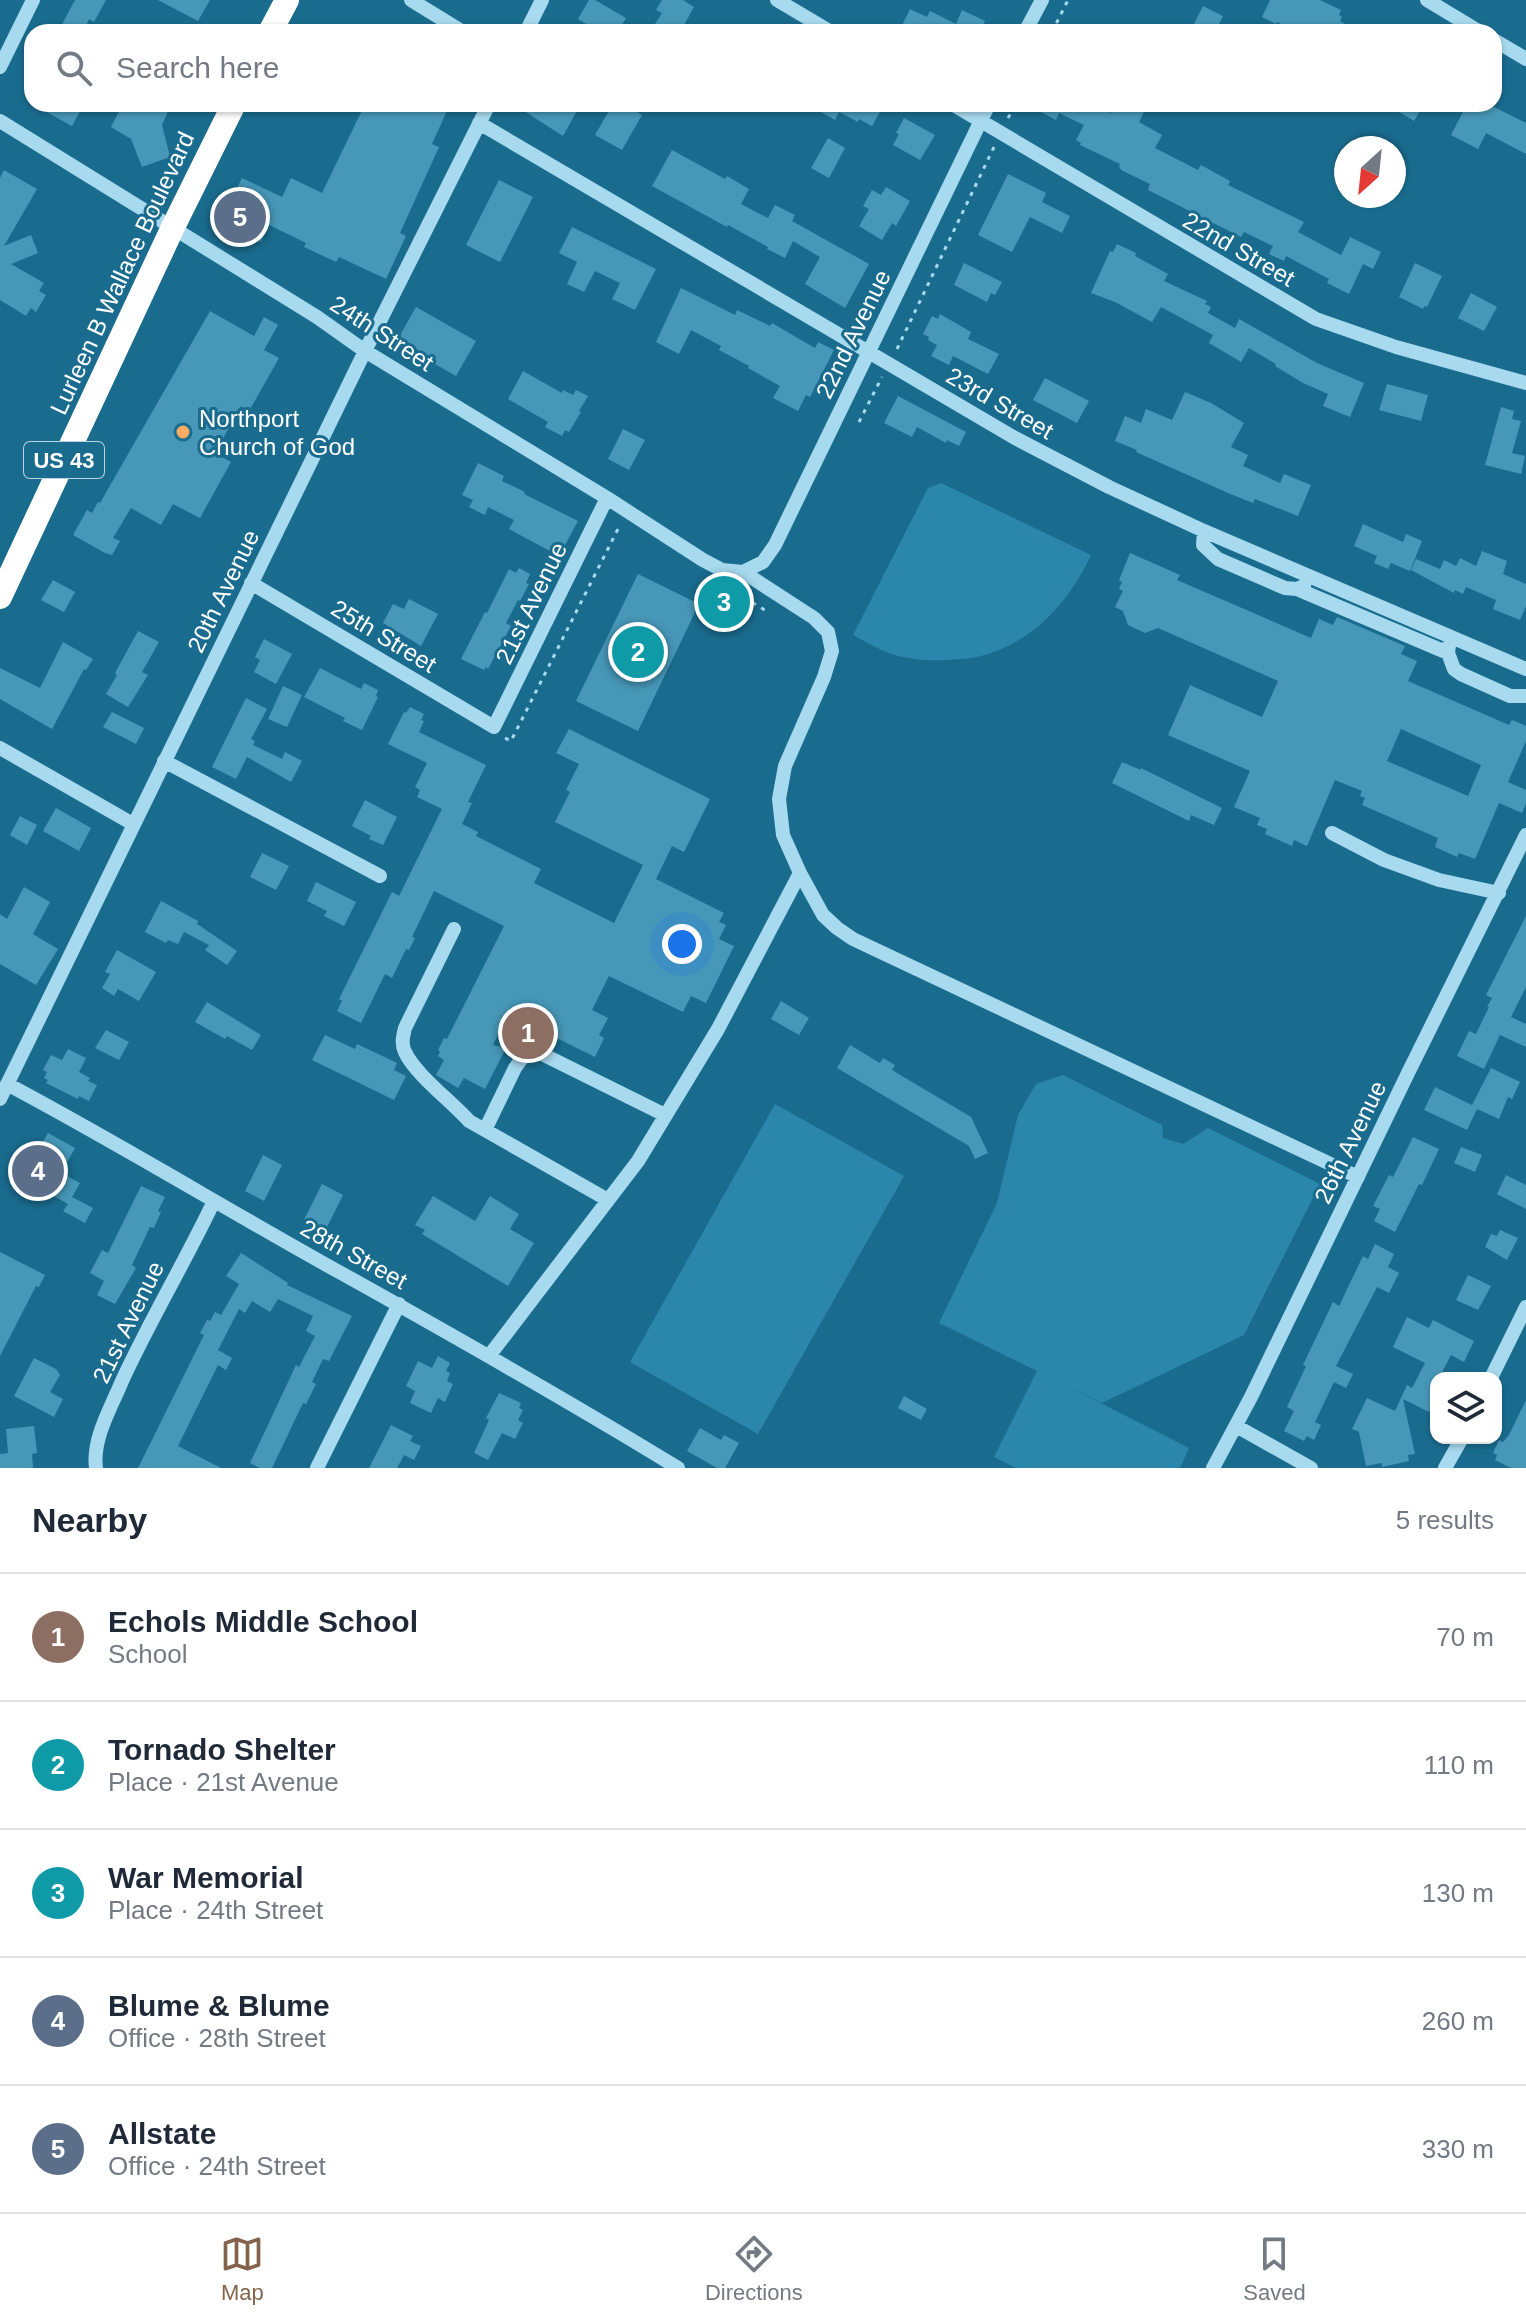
<!DOCTYPE html>
<html lang="en">
<head>
<meta charset="utf-8">
<style>
	body { margin:0; font-family:Arial,sans-serif; background:#f6f6f7; color:#1f2937 }
	.controls { position:absolute; right:24px; bottom:24px; display:grid; overflow:hidden; border-radius:16px; box-shadow:0 2px 6px #0004 }
	.controls button { width:72px; height:72px; display:grid; place-items:center; padding:0; border:0; border-bottom:2px solid #e0e1e3; background:#fff; color:#1f2937; font:40px sans-serif }
	.compass { position:absolute; left:1334px; top:136px; width:72px; height:72px; border-radius:50%; background:#fff; box-shadow:0 2px 6px #0004; rotate:207deg }
	.you { position:absolute; left:682px; top:944px; width:28px; height:28px; margin:-20px; border:6px solid #fff; border-radius:50%; background:#1a73e8; box-shadow:0 0 0 12px #1a73e833 }
	.badge { display:grid; place-items:center; width:52px; height:52px; border-radius:50%; background:#84634c; color:#fff; font-size:26px; font-weight:700 }
	.pin { position:absolute; translate:-50% -50%; border:4px solid #fff; box-shadow:0 2px 8px #0006 }
	.list { margin:0; padding:0; list-style:none }
	h2 { display:flex; justify-content:space-between; align-items:center; height:104px; margin:0; padding:0 32px; font-size:34px }
	h2 small { font-size:26px; font-weight:400; color:#747a83 }
	.list li { display:grid; grid-template-columns:52px 1fr auto; gap:24px; align-items:center; box-sizing:border-box; height:128px; padding:0 32px; border-top:2px solid #e0e1e3 }
	.list b { display:block; font-size:30px; white-space:nowrap }
	.list p { margin:0; font-size:26px; white-space:nowrap; color:#747a83 }
	.list em { font-size:26px; font-style:normal; color:#747a83 }
	.icon { flex:none; width:44px; height:44px; fill:none; stroke:currentColor; stroke-width:2; stroke-linecap:round; stroke-linejoin:round }
	.map { position:relative; flex:none; width:1526px; height:1468px; overflow:hidden }
	.search { position:absolute; background:#fff; box-shadow:0 2px 6px #0004; left:24px; right:24px; top:24px; height:88px; display:flex; align-items:center; gap:20px; box-sizing:border-box; padding:0 28px; border-radius:24px; color:#747a83; font-size:30px }
	.sheet { height:744px; background:#fff }
	nav { display:flex; justify-content:space-around; align-items:center; box-sizing:border-box; height:112px; border-top:2px solid #e0e1e3; background:#fff; font-size:22px; color:#747a83 }
	nav a { display:grid; justify-items:center; gap:4px }
	nav .on { color:#84634c }
	.map>svg:first-child { display:block }
</style>
</head>
<body>
<div class="map">
<svg width="1526" height="1468" viewBox="0 0 1526 1468">
	<rect width="100%" height="100%" fill="#1a6c8f"/>
	<!-- park -->
	<path fill="#2a86ab" d="M941 483 1091 555C1068 604 1032 644 977 657 967 659 956 659 946 660 927 661 903 659 886 652 874 647 864 641 853 635L928 488Z
		M1063 1075 1162 1125 1163 1138 1183 1144 1208 1128 1320 1184 1244 1335 1102 1403 1063 1384 1189 1448 1180 1468H1016L994 1457 1037 1371 939 1323 997 1203 1018 1115 1036 1084Z
		M775 1104 904 1176 758 1434 630 1362Z"/>
	<!-- building -->
	<path fill="#4797b8" fill-rule="evenodd" d="M75 0H106L94 22 89 19 83 32H58Z
		M158 0H210L198 21Z
		M589 0H595L626 18 618 32H600L578 19Z
		M662 0H683L694 7 680 32H669L655 24 662 13 656 10Z
		M1270 0H1320L1341 10 1339 15 1342 17 1340 21 1359 32H1297L1277 22 1276 24 1262 17Z
		M1203 6 1223 16 1215 32H1199L1192 28Z
		M910 9 927 17 930 11 956 24 962 10 985 21 980 32H899Z
		M32 104H84L72 126Z
		M123 104H171L162 125 170 157 142 167 131 139 111 127Z
		M365 104H450L432 144 439 147 400 233 406 236 386 279 339 257 336 262 304 247 306 243 269 225 261 242 220 223 242 178 282 197 291 178 322 193Z
		M513 104H570L578 109 563 136Z
		M613 104H624L642 115 622 150 595 135Z
		M807 104H869L881 110 872 126 859 119 858 122 839 112 835 120Z
		M1026 104H1093L1111 113 1116 104H1148L1139 122 1162 135 1155 148 1198 170 1201 165 1230 181 1228 185 1304 222 1298 232 1341 255 1350 237 1381 252 1373 269 1363 264 1349 294 1327 283 1329 279 1286 256 1284 261 1269 254 1273 246 1244 232 1241 237 1148 190 1150 184 1121 170 1119 166 1120 164 1080 145 1081 143 1076 140 1084 125 1059 113 1056 120Z
		M1386 104H1424L1414 121Z
		M1467 104H1488L1526 123V154L1486 133 1478 149 1451 135Z
		M904 118 935 135 920 160 893 145 899 134 896 133Z
		M828 138 845 148 829 178 811 168Z
		M672 150 725 179 727 176 749 189 741 204 768 218 775 205 795 215 792 221 869 264 845 308 805 284 820 257 793 241 785 258 767 249 768 247 728 225 727 227 652 186Z
		M4 170 37 189 4 246 31 235 38 253 11 264 44 283 39 291 46 295 36 312 31 308 26 316 0 300V178Z
		M1008 174 1046 193 1042 202 1070 216 1062 233 1030 217 1012 252 978 235Z
		M499 180 533 197 500 262 466 245Z
		M886 187 910 201 896 226 892 223 882 240 859 226 869 209 863 206 872 190 881 195Z
		M572 227 656 269 635 310 612 299 620 283 595 271 584 292 567 284 577 262 559 253Z
		M1117 244 1136 253 1135 256 1168 274 1164 281 1207 301 1205 304 1211 307 1208 313 1235 328 1239 319 1317 363 1364 383 1350 417 1323 406 1328 394 1303 383 1275 366 1276 364 1249 348 1241 362 1209 343 1213 335 1161 307 1152 322 1115 302 1091 293 1110 251 1113 252Z
		M964 263 1002 282 995 295 991 293 987 302 954 285Z
		M1415 263 1442 276 1427 307 1424 306 1423 309 1399 297Z
		M681 288 735 315 737 310 770 326 772 323 815 348 818 342 834 350 810 397 806 395 798 411 773 398 780 386 748 368 749 366 719 350 721 346 691 330 679 354 656 342Z
		M1471 293 1497 307 1484 331 1458 318Z
		M416 307 476 341 456 376 409 349 406 341 399 337Z
		M210 311 254 336 264 317 278 325 264 350 279 358 249 411 241 406 215 453 231 462 200 518 173 504 161 525 131 508 113 538 120 541 112 555 105 553 73 535 87 510 92 513 98 502 100 503Z
		M940 314 971 332 968 339 999 354 988 374 953 356 949 365 931 356 937 345 928 340 929 337 923 334 932 316 938 319Z
		M523 371 562 393 563 390 573 395 576 390 588 396 579 411 581 412 569 432 565 430 562 436 545 427 548 422 508 399Z
		M1045 378 1089 401 1077 423 1033 400Z
		M1387 384 1428 395 1421 421 1379 410Z
		M1185 392 1211 403 1244 423 1231 447 1248 455 1243 466 1280 483 1284 474 1311 485 1298 516 1255 499 1253 503 1228 493 1136 452 1137 450 1115 441 1125 416 1141 423 1146 409 1172 420Z
		M898 396 966 432 959 446 947 440 946 443 917 427 912 437 884 423Z
		M1501 407 1514 411 1512 419 1521 421 1512 453 1525 456 1521 474 1485 465Z
		M623 429 645 440 629 470 608 459Z
		M478 463 504 476 502 481 525 492 524 494 578 521 559 556 509 529 514 520 488 507 485 515 469 507 473 500 462 495Z
		M1363 524 1403 542 1406 534 1422 541 1410 571 1391 563 1388 569 1374 563 1377 556 1354 546Z
		M1482 551 1507 561 1503 574 1526 584V606L1520 620 1493 609 1496 600 1466 587 1463 594 1455 590 1454 593 1411 570 1416 559 1440 569 1444 560 1456 566 1460 558 1476 566Z
		M1130 553 1180 575 1177 580 1311 638 1319 619 1333 625 1337 617 1405 646 1401 654 1417 661 1408 681 1509 725 1512 720 1526 726V741L1508 782 1526 790V803L1522 813 1499 803 1475 859 1459 853 1457 857 1435 847 1438 838 1362 805 1365 798 1360 796 1362 791 1335 780 1307 846 1294 840 1292 846 1265 834 1267 829 1257 825 1260 818 1234 807 1250 771 1168 735 1190 685 1262 717 1278 681 1158 628 1145 633 1128 625 1123 611 1115 607 1123 591 1119 589 1122 582 1119 580ZM1401 729 1481 765 1468 796 1387 761Z
		M519 568 530 574 526 583 529 584 520 601 518 600 506 623 511 626 488 669 486 667 484 670 461 659 485 612 487 613 509 569 516 573Z
		M638 574 699 604 638 731 576 701Z
		M53 580 75 592 64 612 41 600Z
		M409 599 438 614 421 646 383 623 393 604 404 609Z
		M138 631 159 642 142 672 148 675 128 707 106 694 117 675 115 673Z
		M264 639 292 654 276 684 254 672 260 660 255 657Z
		M63 642 93 659 86 670 84 669 52 729 0 699V668L40 688Z
		M320 668 359 688 361 689 364 683 378 690 376 696 378 697 362 730 343 721 345 718 304 697Z
		M283 686 302 695 287 727 268 719Z
		M246 698 267 709 251 739 255 741 253 745 282 759 285 752 302 761 291 782 247 757 236 779 212 767Z
		M410 707 424 714 421 720 424 721 419 732 486 765 468 802 472 803 462 824 478 832 476 836 541 869 534 883 614 923 643 865 555 822 570 792 566 790 579 764 556 753 569 729 710 799 684 852 672 846 656 879 724 913 719 922 726 925 719 939 734 946 706 1003 691 996 683 1012 609 976 592 1010 608 1018 599 1035 604 1038 595 1057 508 1014 493 1045 506 1048 485 1089 464 1078 458 1088 436 1075 444 1060 438 1056 440 1052 438 1050 444 1038 447 1039 504 926 434 891 412 937 415 938 409 950 406 949 392 978 385 974 361 1023 337 1011 342 1001 339 999 392 892 399 896 442 809 417 797 420 790 415 787 427 763 388 744 404 712 406 713Z
		M112 712 144 728 136 744 103 727Z
		M1122 762 1141 770V768L1222 808 1214 825 1191 815 1189 821 1112 783Z
		M365 800 397 817 383 845 369 839 371 836 352 826Z
		M56 808 91 828 79 851 43 831Z
		M20 816 37 825 27 845 10 835Z
		M262 853 289 866 276 890 250 877Z
		M316 882 356 902 344 926 324 916 327 911 307 901Z
		M24 887 50 902 33 934 58 949 36 985 0 964V914L7 919Z
		M161 901 198 921 197 924 237 951 227 965 205 950 209 945 184 932 178 944 168 940 166 943 145 932Z
		M1526 916V987L1511 1017 1526 1024V1047L1500 1035 1484 1069 1457 1056 1469 1031 1476 1034 1489 1007H1487L1492 998 1486 995Z
		M117 950 156 972 139 1001 118 989 114 996 102 988 110 974 105 972Z
		M781 1001 809 1018 799 1035 771 1019Z
		M207 1002 261 1035 252 1050 227 1036 225 1039 195 1022Z
		M106 1030 129 1042 119 1060 95 1048Z
		M325 1035 355 1049 357 1044 397 1063 394 1070 406 1076 394 1100 312 1060Z
		M850 1045 880 1063 883 1058 895 1065 892 1070 971 1117 988 1153 975 1159 969 1146 837 1068Z
		M68 1049 86 1058 79 1072 90 1078 88 1081 97 1085 89 1101 79 1096 78 1099 46 1083 48 1080 44 1078 47 1072 43 1070 51 1055 62 1060Z
		M1491 1068 1520 1082 1512 1099 1508 1097 1499 1119 1477 1109 1467 1130 1424 1110 1435 1087 1472 1105Z
		M48 1133 75 1148 61 1173 80 1183 72 1197 93 1208 85 1223 63 1211 68 1204 40 1188 38 1191 19 1181 36 1150 38 1151Z
		M1413 1137 1439 1149 1422 1185 1419 1184 1395 1232 1374 1221 1380 1209 1373 1206 1389 1175 1393 1177Z
		M1461 1147 1482 1155 1475 1172 1454 1163Z
		M263 1155 282 1165 264 1201 245 1191Z
		M1506 1175 1526 1185V1209L1497 1194Z
		M322 1184 343 1195 324 1233 303 1222Z
		M141 1186 165 1197 158 1211 161 1212 154 1228 150 1227 132 1265 136 1268 115 1304 97 1295 104 1281 90 1273 102 1250 108 1253Z
		M433 1196 475 1221 490 1196 519 1214 510 1229 534 1243 508 1286 422 1234 425 1230 415 1225Z
		M1500 1230 1518 1238 1507 1260 1485 1247 1491 1234 1497 1236Z
		M1375 1244 1394 1254 1388 1267 1399 1273 1389 1293 1377 1287 1336 1366 1353 1374 1346 1388 1334 1382 1315 1422 1321 1425 1314 1440 1307 1436 1304 1441 1284 1431 1294 1411 1287 1407 1306 1366 1303 1365 1333 1302 1339 1306 1363 1256 1368 1259Z
		M0 1252 45 1275 39 1287 36 1286 0 1356Z
		M241 1253 288 1283 287 1285 352 1316 329 1361 323 1359 312 1382 316 1384 306 1404 303 1403 272 1468H260L250 1463 296 1365 299 1367 315 1336 306 1331 313 1316 278 1299 270 1312 252 1301 245 1313 239 1309 218 1350 232 1358 226 1370 218 1365 178 1446 221 1468H138L204 1335 200 1333 207 1320 210 1321 215 1312 221 1315 239 1284 226 1276Z
		M1468 1275 1491 1286 1478 1310 1456 1300Z
		M1407 1317 1429 1328 1433 1320 1474 1341 1464 1362 1451 1355 1439 1378H1436V1398L1429 1412 1403 1399 1415 1454 1408 1455 1409 1461 1382 1467V1463L1366 1466 1359 1432 1352 1429 1367 1398 1395 1411 1407 1385 1412 1388 1425 1363 1393 1347Z
		M438 1356 450 1363 446 1371 450 1373 447 1381 453 1384 445 1402 438 1398 431 1413 410 1403 415 1391 406 1386 418 1361 432 1368Z
		M34 1358 56 1369 60 1375 50 1392 63 1399 54 1417 14 1396Z
		M499 1393 521 1403 519 1408 523 1410 518 1420 523 1423 515 1439 502 1433 488 1460 474 1453 489 1420 486 1418Z
		M904 1396 927 1409 921 1420 898 1408Z
		M1526 1400V1468H1511L1495 1460 1497 1455 1493 1453 1499 1440 1503 1442 1509 1435Z
		M391 1425 413 1436 410 1441 421 1446 414 1460 404 1455 397 1468H369Z
		M34 1426 37 1453 32 1454 33 1468H0V1454L8 1453 6 1429Z
		M700 1428 721 1440 724 1435 739 1443 725 1468H717L687 1451Z"/>
	<g fill="none" stroke-linecap="round" stroke-linejoin="round">
		<!-- path -->
		<path stroke="#a7daee" stroke-width="3" stroke-dasharray="4 6" stroke-linecap="butt" d="M1052 32 1068 0
			M1008 118 1016 104
			M897 349 994 147
			M859 422 882 377
			M727 587 768 612
			M505 738 511 741 620 525"/>
		<!-- minor -->
		<path stroke="#a7daee" stroke-width="14" d="M411 0 463 32
			M777 0 831 32
			M1427 0 1480 32
			M526 32 542 0
			M1025 32 1042 0
			M1494 40 1526 59
			M0 67 33 0
			M952 104 1316 319 1396 347 1526 383
			M0 121 317 317 365 351 607 498 703 560 722 570 743 572
			M479 123 1015 438 1109 487 1204 531 1526 669
			M1204 531 1203 545 1218 559 1285 588 1297 589 1304 586
			M743 572 814 618 828 632 832 651 824 677 785 766 779 799 783 835 800 873 823 915 837 928 853 939 1358 1177
			M743 572 763 562 775 545 989 104
			M251 583 494 727 607 498
			M1297 589 1448 653
			M1449 645 1448 653 1454 669 1461 674 1510 696H1526
			M0 748 133 824
			M164 761 380 876
			M1332 833 1384 860 1439 880 1499 893
			M454 929 405 1028C403 1036 401 1044 405 1052 415 1074 452 1102 469 1121L608 1200
			M7 1084C120 1144 229 1211 341 1273 454 1336 567 1400 678 1468
			M0 1099 365 351 489 104
			M485 1130 515 1068 523 1057 538 1052 665 1115
			M489 1356 638 1161 718 1029 800 873
			M1491 1378 1526 1307
			M1236 1426 1311 1468
			M96 1468C92 1439 111 1408 122 1381 150 1320 185 1262 214 1201
			M317 1468 399 1304
			M1213 1468 1251 1397 1409 1071 1526 835
			M1445 1468 1462 1438"/>
		<!-- highway -->
		<path stroke="#fff" stroke-width="24" d="M270 32 287 0
			M0 597 173 227 234 104"/>
	</g>
	<!-- markers -->
	<circle fill="#ffaa65" stroke="#1a6c8f" stroke-width="3" cx="183" cy="432" r="8"/>
	<g text-anchor="middle" dominant-baseline="central" stroke-width="6" stroke-linejoin="round" paint-order="stroke">
		<!-- shield labels -->
		<rect fill="#1a6c8f" stroke="#bad3dd" stroke-width="2" x="24" y="442" width="80" height="36" rx="6"/>
		<g font-size="22" font-weight="bold" fill="#fff">
			<text x="64" y="460">US 43</text>
		</g>
		<!-- street labels -->
		<g font-size="24" fill="#fff" stroke="#1a6c8f">
			<text transform="translate(1239 249) rotate(30)">22nd Street</text>
			<text transform="translate(122 273) rotate(-65)">Lurleen B Wallace Boulevard</text>
			<text transform="translate(382 333) rotate(33)">24th Street</text>
			<text transform="translate(853 334) rotate(-64)">22nd Avenue</text>
			<text transform="translate(1000 403) rotate(30)">23rd Street</text>
			<text transform="translate(223 591) rotate(-64)">20th Avenue</text>
			<text transform="translate(531 603) rotate(-64)">21st Avenue</text>
			<text transform="translate(384 636) rotate(31)">25th Street</text>
			<text transform="translate(1350 1142) rotate(-64)">26th Avenue</text>
			<text transform="translate(354 1254) rotate(29)">28th Street</text>
			<text transform="translate(128 1322) rotate(-64)">21st Avenue</text>
		</g>
		<!-- poi labels -->
		<g font-size="24" fill="#fff" stroke="#1a6c8f" text-anchor="start">
			<text x="199" y="418">Northport<tspan x="199" dy="28">Church of God</tspan></text>
		</g>
	</g>
</svg>
<div class="controls">
<button><svg class="icon" aria-label="layers" viewBox="0 0 24 24"><path d="M12 4l9 5-9 5-9-5zM3 14l9 5 9-5"/></svg></button>
</div>
<svg class="compass" viewBox="-18 -18 36 36"><path d="M0-13l5 13h-10z" fill="#e53935"/><path d="M0 13l5-13h-10z" fill="#747a83"/></svg>
<div class="you"></div>
<div class="pin badge" style="left:528px;top:1033px;background:#8d6e63">1</div>
<div class="pin badge" style="left:638px;top:652px;background:#0f9aa8">2</div>
<div class="pin badge" style="left:724px;top:602px;background:#0f9aa8">3</div>
<div class="pin badge" style="left:38px;top:1171px;background:#5c6f8a">4</div>
<div class="pin badge" style="left:240px;top:217px;background:#5c6f8a">5</div>
<div class="search"><svg class="icon" aria-label="search" viewBox="0 0 24 24"><circle cx="10" cy="10" r="6"/><path d="M15 15l6 6"/></svg>Search here</div>
</div>
<section class="sheet">
<h2>Nearby<small>5 results</small></h2>
<ul class="list">
<li><span class="badge" style="background:#8d6e63">1</span><div><b>Echols Middle School</b><p>School</p></div><em>70 m</em></li>
<li><span class="badge" style="background:#0f9aa8">2</span><div><b>Tornado Shelter</b><p>Place · 21st Avenue</p></div><em>110 m</em></li>
<li><span class="badge" style="background:#0f9aa8">3</span><div><b>War Memorial</b><p>Place · 24th Street</p></div><em>130 m</em></li>
<li><span class="badge" style="background:#5c6f8a">4</span><div><b>Blume &amp; Blume</b><p>Office · 28th Street</p></div><em>260 m</em></li>
<li><span class="badge" style="background:#5c6f8a">5</span><div><b>Allstate</b><p>Office · 24th Street</p></div><em>330 m</em></li>
</ul>
</section>
<nav>
<a class="on"><svg class="icon" aria-label="map" viewBox="0 0 24 24"><path d="M3 6l6-2 6 2 6-2v14l-6 2-6-2-6 2zM9 4v14M15 6v14"/></svg>Map</a>
<a><svg class="icon" aria-label="directions" viewBox="0 0 24 24"><path d="M12 3l9 9-9 9-9-9zM9 14v-3h6M13 9l2 2-2 2"/></svg>Directions</a>
<a><svg class="icon" aria-label="saved" viewBox="0 0 24 24"><path d="M7 4h10v16l-5-4-5 4z"/></svg>Saved</a>
</nav>
</body>
</html>
